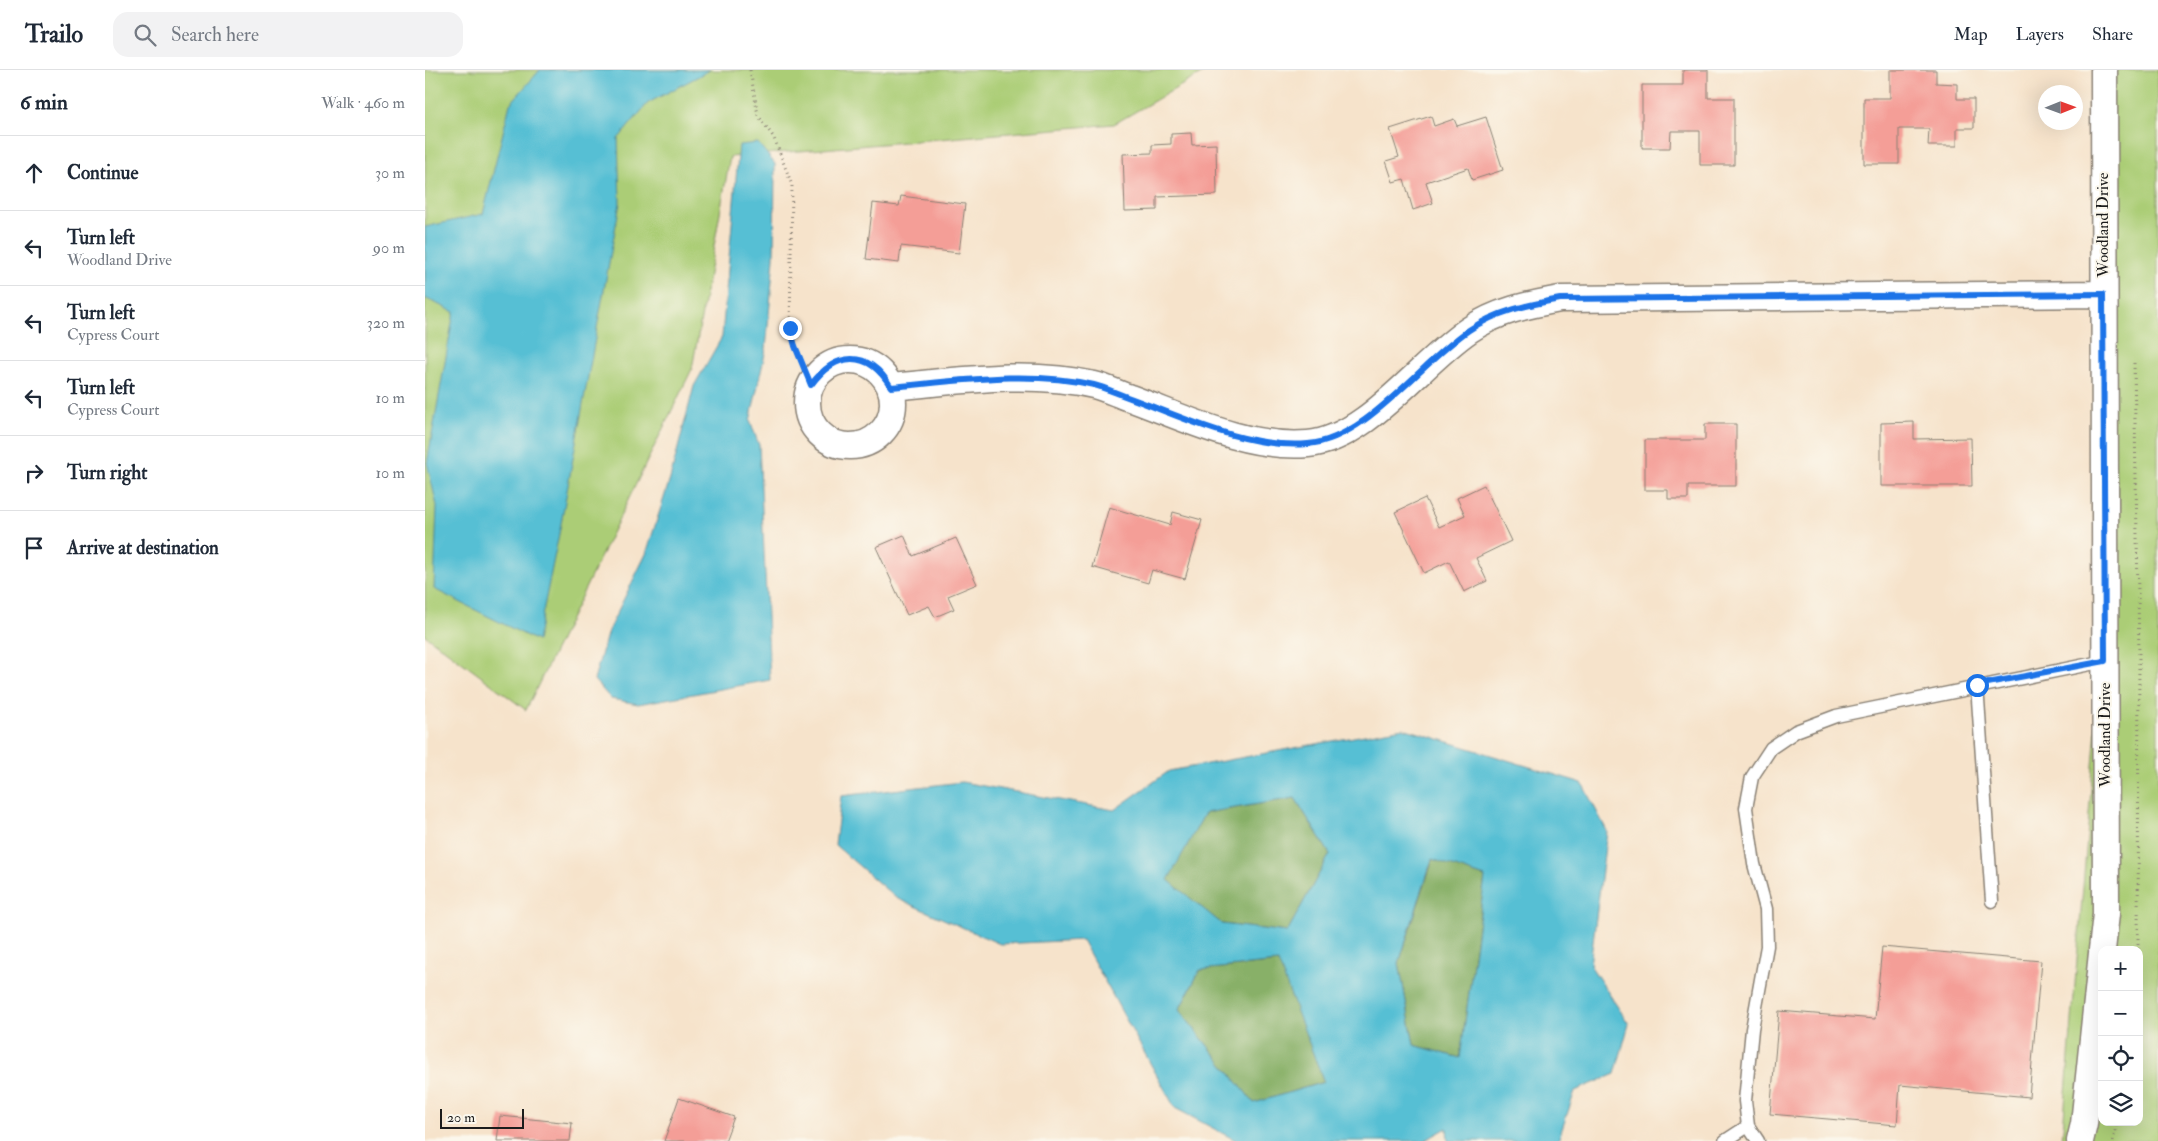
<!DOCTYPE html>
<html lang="en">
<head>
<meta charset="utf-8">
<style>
	body { margin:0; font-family:"IM FELL Double Pica",serif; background:#f2f2f3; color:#1f2937 }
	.controls { position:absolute; right:15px; bottom:15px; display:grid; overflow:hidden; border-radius:10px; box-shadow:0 5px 20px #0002 }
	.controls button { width:45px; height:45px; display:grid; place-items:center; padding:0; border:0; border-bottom:1px solid #e0e1e3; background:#fff; color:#1f2937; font:25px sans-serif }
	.compass { position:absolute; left:1613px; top:15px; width:45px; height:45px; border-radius:50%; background:#fff; box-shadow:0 5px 20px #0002; rotate:89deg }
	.scale { position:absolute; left:15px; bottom:12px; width:84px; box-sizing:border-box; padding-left:5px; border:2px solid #1c1c1c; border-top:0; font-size:14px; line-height:18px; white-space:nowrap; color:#1c1c1c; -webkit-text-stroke:4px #fbf7ec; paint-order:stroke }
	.stop { position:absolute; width:15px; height:15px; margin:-11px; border:4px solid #1a73e8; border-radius:50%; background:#fff }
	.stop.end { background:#1a73e8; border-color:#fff; box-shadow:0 1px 5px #0008 }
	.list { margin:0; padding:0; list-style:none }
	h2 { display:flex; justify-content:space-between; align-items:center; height:65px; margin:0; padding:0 20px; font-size:21px }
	h2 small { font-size:16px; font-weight:400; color:#747a83 }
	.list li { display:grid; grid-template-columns:32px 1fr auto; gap:15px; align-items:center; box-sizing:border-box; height:75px; padding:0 20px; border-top:1px solid #e0e1e3 }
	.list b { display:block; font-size:19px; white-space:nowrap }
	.list p { margin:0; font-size:16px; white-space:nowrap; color:#747a83 }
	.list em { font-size:16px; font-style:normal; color:#747a83 }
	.icon { flex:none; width:28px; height:28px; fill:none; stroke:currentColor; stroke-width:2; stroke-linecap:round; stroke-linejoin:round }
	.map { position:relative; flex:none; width:1733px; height:1071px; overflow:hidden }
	header { display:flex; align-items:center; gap:30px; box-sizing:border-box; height:70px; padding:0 25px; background:#fff; border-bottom:1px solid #e0e1e3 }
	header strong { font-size:24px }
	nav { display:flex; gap:28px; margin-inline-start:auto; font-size:18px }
	.search { width:350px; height:45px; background:#f2f2f3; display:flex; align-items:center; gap:12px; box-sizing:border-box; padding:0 18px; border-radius:15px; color:#747a83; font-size:19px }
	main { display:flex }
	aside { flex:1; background:#fff }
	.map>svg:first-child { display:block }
</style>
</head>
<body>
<header>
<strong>Trailo</strong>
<div class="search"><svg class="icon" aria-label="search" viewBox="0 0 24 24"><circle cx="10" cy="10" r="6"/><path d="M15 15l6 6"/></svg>Search here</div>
<nav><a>Map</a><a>Layers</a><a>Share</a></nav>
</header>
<main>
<aside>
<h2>6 min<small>Walk · 460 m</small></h2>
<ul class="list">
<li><svg class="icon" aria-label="ahead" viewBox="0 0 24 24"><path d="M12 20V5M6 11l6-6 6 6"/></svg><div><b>Continue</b></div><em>30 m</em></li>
<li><svg class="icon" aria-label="left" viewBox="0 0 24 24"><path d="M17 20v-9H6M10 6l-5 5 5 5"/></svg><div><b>Turn left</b><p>Woodland Drive</p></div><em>90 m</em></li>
<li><svg class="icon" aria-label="left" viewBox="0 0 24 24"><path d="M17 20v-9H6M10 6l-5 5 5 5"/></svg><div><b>Turn left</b><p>Cypress Court</p></div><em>320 m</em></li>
<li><svg class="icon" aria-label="left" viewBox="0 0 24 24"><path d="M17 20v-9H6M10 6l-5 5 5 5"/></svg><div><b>Turn left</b><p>Cypress Court</p></div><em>10 m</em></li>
<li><svg class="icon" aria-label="right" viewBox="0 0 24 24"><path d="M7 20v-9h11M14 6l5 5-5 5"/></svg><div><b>Turn right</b></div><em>10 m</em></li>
<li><svg class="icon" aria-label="arrive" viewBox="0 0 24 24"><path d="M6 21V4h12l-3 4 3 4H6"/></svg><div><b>Arrive at destination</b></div></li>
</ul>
</aside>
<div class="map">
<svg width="1733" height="1071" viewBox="0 0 1733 1071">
	<rect width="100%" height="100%" fill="#fbf7ec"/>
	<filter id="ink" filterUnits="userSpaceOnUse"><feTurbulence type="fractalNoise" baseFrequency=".02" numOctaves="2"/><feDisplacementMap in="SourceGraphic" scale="10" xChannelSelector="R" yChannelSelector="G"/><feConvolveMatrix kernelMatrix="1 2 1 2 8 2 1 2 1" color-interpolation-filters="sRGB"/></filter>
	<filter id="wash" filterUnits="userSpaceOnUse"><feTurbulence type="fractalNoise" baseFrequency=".0096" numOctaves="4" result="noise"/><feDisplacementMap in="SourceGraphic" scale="20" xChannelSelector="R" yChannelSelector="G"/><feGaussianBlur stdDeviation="1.12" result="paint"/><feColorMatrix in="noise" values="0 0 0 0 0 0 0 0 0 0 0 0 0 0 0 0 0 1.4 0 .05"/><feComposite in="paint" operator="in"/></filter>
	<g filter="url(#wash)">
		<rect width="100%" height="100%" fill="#f6e3cb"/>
		<!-- green -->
		<path fill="#abcd76" stroke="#647449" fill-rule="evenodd" d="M0 0H783L689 54 305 87 267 299 101 640 0 565Z
			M1676 0H1733V1071H1637L1681 539ZM1677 880H1714V1052H1677Z"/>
		<!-- forest -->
		<path fill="#88b067" stroke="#526642" d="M870 728 905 784 862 862 797 854 742 810 780 743Z
			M1008 789 1060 807 1035 988 989 975 974 893Z
			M854 892 899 1012 829 1033 754 940 775 900Z"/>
		<!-- water -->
		<path fill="#57bfd4" stroke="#3a6e78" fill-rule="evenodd" d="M115 0H285L223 33 193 69 195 133 135 459 112 571 9 519 12 436 2 393 29 242 0 228V157L58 144 85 34Z
			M333 73 350 94 349 188 341 279 325 351 334 375 345 610 213 634 186 629 169 610 183 561 221 484 245 409 269 316 297 267 314 75Z
			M978 658 1157 713 1182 761 1165 895 1204 954 1190 1004 1150 1021 1133 1071H1023L1022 1058 999 1071H812L750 1038 657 870 575 874 471 828 410 775 416 726 537 712 689 740 744 701ZM870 728 905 784 862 862 797 854 743 810 780 743ZM1007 789 1060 807 1035 988 989 975 974 893ZM853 892 899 1012 829 1033 754 940 775 900Z"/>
		<g id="blocks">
			<!-- building -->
			<path fill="#f49e97" d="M1258 0H1283V28H1309V95H1275V61H1246L1245 78H1217V15H1258Z
				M1465 0H1511V13L1532 14V29H1549V58H1532V76H1503L1504 59H1474V94H1439V28H1465Z
				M1006 46 1009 56 1029 49 1032 56 1061 47 1078 100 1047 110 1043 98 1001 112 1008 133 988 140 979 109 968 112 961 91 974 87 965 59Z
				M766 63 767 75 791 74 792 125 732 127V140L700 141 698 84 727 83V75L746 74V64Z
				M476 126 540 134 534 183 476 176 474 193 441 189 448 133 474 136Z
				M1489 352V369L1546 368 1547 416H1456V353Z
				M1280 354H1311V416H1263V429H1243V420H1220V370H1280Z
				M1059 415 1086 471 1051 488 1062 511 1039 522 1024 491 999 503 970 442 1000 428 1014 457 1040 445 1032 428Z
				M684 437 745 455 748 442 777 450 760 509 727 500 723 513 667 497Z
				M479 465 488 486 531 468 552 514 523 526 529 539 510 547 504 536 482 545 451 477Z
				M1457 877 1616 891 1604 1027 1475 1015 1472 1055 1345 1044 1354 941 1450 949Z
				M254 1028 309 1047 300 1071H239Z
				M75 1046 147 1053 145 1071H72Z"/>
		</g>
	</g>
	<g filter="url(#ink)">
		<use href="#blocks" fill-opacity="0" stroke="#898074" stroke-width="1"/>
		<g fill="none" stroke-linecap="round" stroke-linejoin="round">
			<!-- lane casing -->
			<g stroke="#898074" stroke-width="15">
				<path id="lane" d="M1552 615 1567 831
					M1300 1071 1323 1056
					M1333 1071 1323 1056 1320 1031 1327 959 1342 876 1341 839 1329 794 1321 738 1327 707 1346 678 1371 661 1411 646 1680 591"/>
			</g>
			<!-- street casing -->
			<g stroke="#898074" stroke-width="29">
				<path id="street" d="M382 333a43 43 0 1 1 86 0a43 43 0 1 1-86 0Z
					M466 317C533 311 603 300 669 315 681 318 693 324 705 328 760 348 822 379 883 374 942 369 995 293 1044 260 1072 241 1102 235 1135 229L1678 224
					M1677 880 1681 844 1679 0
					M1655 1071 1659 1054 1677 883"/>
			</g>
			<!-- path -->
			<path stroke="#898074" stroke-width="3" stroke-dasharray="1 4" stroke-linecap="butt" d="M325 0 333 45 349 68 367 115 365 258 370 276 386 315
				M1709 293 1714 583 1713 880
				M1688 1071 1692 1052"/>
			<!-- lane -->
			<use href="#lane" stroke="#fff" stroke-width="12"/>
			<!-- street -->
			<use href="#street" stroke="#fff" stroke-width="26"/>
		</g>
	</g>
	<g fill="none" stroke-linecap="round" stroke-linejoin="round" filter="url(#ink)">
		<!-- route -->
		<path stroke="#1a73e8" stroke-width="6" d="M365 258 370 276 386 315C411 281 443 279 466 317 533 311 603 300 669 315 681 318 693 324 705 328 760 348 822 379 883 374 942 369 995 293 1044 260 1072 241 1102 235 1135 229L1678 224 1680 591 1552 615"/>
	</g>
	<g text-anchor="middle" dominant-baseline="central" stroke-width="4" stroke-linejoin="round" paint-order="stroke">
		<!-- street labels -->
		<g font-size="16" fill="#1c1c1c" stroke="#fbf7ec">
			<text transform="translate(1678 155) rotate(-90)">Woodland Drive</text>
			<text transform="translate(1680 665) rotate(-90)">Woodland Drive</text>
		</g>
	</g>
</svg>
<div class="controls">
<button>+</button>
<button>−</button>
<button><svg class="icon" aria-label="locate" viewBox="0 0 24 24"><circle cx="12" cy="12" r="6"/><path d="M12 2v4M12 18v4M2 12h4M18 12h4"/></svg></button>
<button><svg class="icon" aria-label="layers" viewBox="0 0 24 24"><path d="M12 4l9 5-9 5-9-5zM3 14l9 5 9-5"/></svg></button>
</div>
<svg class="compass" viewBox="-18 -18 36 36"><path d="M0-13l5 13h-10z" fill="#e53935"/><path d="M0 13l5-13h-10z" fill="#747a83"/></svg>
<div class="scale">20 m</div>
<div class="stop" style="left:1552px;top:615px"></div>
<div class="stop end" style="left:365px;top:258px"></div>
</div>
</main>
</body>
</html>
